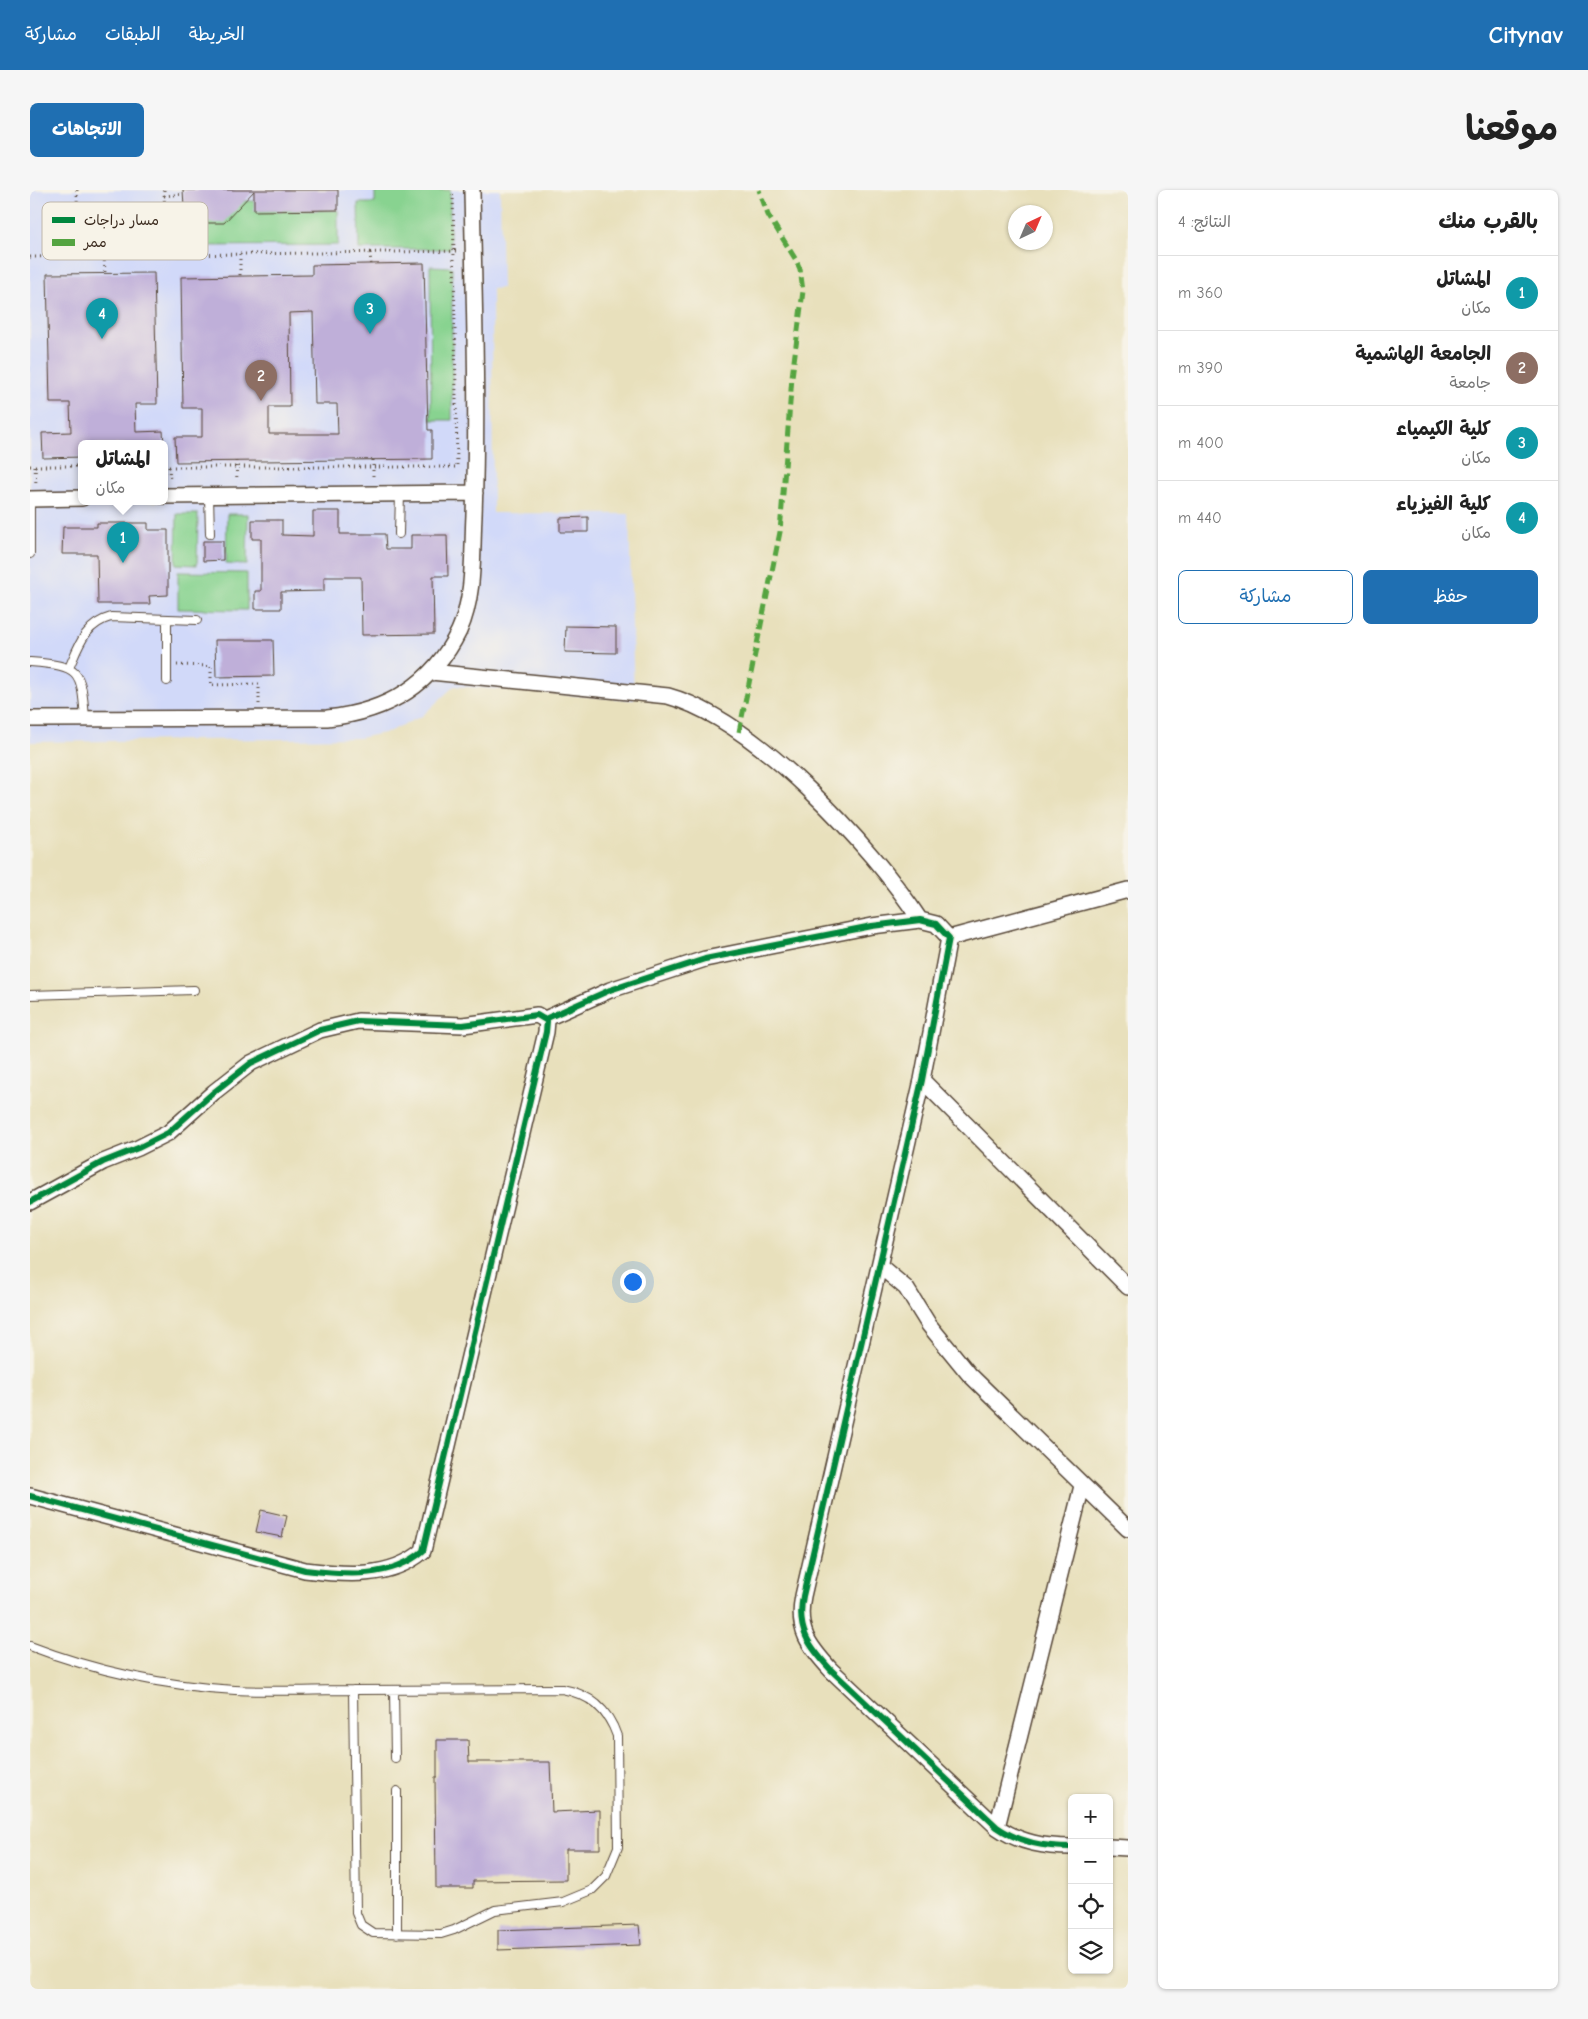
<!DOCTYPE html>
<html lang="ar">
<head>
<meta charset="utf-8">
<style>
	body { margin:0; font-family:"Comic Neue","Playpen Sans Arabic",sans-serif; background:#f6f6f6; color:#222; direction:rtl }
	.controls { position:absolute; right:15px; bottom:15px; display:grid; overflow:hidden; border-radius:8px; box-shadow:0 1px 4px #0004 }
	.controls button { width:45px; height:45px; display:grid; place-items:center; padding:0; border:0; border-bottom:1px solid #e0e0e0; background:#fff; color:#222; font:25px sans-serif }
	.compass { position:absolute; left:978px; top:15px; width:45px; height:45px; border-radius:50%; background:#fff; box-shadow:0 1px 4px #0004; rotate:44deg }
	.you { position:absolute; left:602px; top:1091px; width:18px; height:18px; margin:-12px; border:4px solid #fff; border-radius:50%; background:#1a73e8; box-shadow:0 0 0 8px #1a73e833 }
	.badge { display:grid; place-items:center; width:32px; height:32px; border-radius:50%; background:#1f6fb2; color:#fff; font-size:16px; font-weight:700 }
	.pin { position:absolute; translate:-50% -41px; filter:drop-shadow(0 1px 2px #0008) }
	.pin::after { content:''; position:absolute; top:26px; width:18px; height:15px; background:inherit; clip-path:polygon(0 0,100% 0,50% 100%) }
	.popup { position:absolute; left:48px; top:250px; width:90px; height:65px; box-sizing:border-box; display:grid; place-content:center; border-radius:8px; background:#fff; filter:drop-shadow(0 1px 4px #0005); font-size:16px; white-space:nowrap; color:#767676 }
	.popup b { font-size:19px; color:#222 }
	.popup::after { content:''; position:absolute; left:50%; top:100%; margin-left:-10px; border:10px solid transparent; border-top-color:#fff }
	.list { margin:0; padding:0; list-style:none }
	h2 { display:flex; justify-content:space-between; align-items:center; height:65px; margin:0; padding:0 20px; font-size:21px }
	h2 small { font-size:16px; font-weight:400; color:#767676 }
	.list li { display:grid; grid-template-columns:32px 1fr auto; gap:15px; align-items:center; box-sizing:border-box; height:75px; padding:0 20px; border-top:1px solid #e0e0e0 }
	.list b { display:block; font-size:19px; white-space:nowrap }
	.list p { margin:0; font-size:16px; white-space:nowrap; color:#767676 }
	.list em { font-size:16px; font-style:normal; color:#767676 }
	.actions { display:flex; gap:10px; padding:15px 20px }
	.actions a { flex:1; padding:11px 0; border:1px solid #1f6fb2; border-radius:8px; text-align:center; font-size:18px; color:#1f6fb2 }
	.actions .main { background:#1f6fb2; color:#fff }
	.icon { flex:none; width:28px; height:28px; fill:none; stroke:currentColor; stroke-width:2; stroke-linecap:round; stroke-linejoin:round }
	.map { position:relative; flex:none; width:1098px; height:1799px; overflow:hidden; direction:ltr; border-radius:8px }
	header { display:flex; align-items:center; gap:30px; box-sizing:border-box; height:70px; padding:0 25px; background:#1f6fb2; color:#fff }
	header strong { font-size:24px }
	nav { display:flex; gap:28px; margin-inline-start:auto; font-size:18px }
	.intro { display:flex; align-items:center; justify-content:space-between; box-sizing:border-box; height:120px; padding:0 30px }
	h1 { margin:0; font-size:35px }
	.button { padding:12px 22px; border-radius:8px; background:#1f6fb2; color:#fff; font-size:18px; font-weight:700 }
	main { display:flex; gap:30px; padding:0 30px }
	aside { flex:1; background:#fff; border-radius:8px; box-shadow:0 1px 4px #0004 }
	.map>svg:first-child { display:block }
</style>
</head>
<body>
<header>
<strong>Citynav</strong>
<nav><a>الخريطة</a><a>الطبقات</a><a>مشاركة</a></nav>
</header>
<div class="intro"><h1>موقعنا</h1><a class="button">الاتجاهات</a></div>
<main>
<aside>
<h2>بالقرب منك<small>النتائج: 4</small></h2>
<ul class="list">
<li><span class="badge" style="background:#0f9aa8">1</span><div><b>المشاتل</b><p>مكان</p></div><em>360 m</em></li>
<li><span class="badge" style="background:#8d6e63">2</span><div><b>الجامعة الهاشمية</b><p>جامعة</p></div><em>390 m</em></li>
<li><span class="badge" style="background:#0f9aa8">3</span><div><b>كلية الكيمياء</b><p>مكان</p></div><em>400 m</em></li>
<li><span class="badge" style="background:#0f9aa8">4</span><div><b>كلية الفيزياء</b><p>مكان</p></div><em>440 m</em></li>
</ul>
<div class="actions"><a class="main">حفظ</a><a>مشاركة</a></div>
</aside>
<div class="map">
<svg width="1098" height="1799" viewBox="0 0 1098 1799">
	<rect width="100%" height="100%" fill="#f7f3e8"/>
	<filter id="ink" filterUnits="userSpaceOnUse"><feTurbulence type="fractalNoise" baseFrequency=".02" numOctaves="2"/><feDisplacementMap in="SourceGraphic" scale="10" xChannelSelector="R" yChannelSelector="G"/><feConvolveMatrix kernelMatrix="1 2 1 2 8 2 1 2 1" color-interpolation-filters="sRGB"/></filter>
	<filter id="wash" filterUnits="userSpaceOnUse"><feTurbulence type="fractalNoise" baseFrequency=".0096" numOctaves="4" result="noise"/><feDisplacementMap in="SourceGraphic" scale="20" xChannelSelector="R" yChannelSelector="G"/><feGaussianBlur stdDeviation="1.12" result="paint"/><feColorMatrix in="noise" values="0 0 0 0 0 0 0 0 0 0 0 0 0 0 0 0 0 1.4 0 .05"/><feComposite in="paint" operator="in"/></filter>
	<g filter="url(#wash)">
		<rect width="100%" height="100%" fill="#e8e0bc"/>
		<!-- built -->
		<path fill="#d1d9f9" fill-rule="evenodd" d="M0 0H470L472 98 462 99 463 323 599 324 604 510 424 496 392 526 358 542 329 548 0 552ZM52 254H134V312H52Z"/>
		<!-- green -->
		<path fill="#88d390" stroke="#627e57" d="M345 0H420V59H329L328 13H345Z
			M210 11H224L225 21 308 20V55L169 56V33L194 32Z
			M400 76 422 77V230H401Z
			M147 324H168L167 375 146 374Z
			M197 324H218L217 375 196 374Z
			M148 382 217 383V420L148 419Z"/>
		<g id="blocks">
			<!-- building -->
			<path fill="#bfafd9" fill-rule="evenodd" d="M153 0H308V20L224 21V1L194 33H169L154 17Z
				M68 15H112V30H68Z
				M394 73 398 240H402V269L146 272 145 247H172V218H153L151 87 282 85V75ZM283 122 285 214H307L308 244H239V217H260L259 123Z
				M124 83 127 214H105L106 242 133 241 134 254H52V267L13 268 12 243 41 242 40 213H20L17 84Z
				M283 321H310V344H355L356 359H381V345H417L418 386H403L404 444 332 445 331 387H294V401L251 402V419H225V401H231V349H222V330H252V345L283 346Z
				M558 327V342H530V328Z
				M67 333H118V340H138V405L119 406 120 414H68L67 364H32L33 337H67Z
				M173 351H193V370L173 371Z
				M536 436 586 437V463L535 462Z
				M185 450H243L244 486 186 487Z
				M231 1320 257 1326 252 1347 226 1342Z
				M407 1550H438L439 1572H520L522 1622 570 1620V1659H536V1690L443 1691V1698H406L405 1587H407Z
				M609 1735 611 1755 468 1760V1740Z"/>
		</g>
	</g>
	<g filter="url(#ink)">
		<use href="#blocks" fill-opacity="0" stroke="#554536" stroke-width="1"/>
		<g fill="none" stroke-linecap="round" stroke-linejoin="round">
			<!-- lane casing -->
			<g stroke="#554536" stroke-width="10">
				<path id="lane" d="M179 306 180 344
					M369 344 370 303
					M0 364V309
					M0 472C50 476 51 479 55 528
					M39 478C49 455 55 434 81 427L167 430
					M137 491V429
					M0 805 164 800
					M0 1456C65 1481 135 1496 205 1500 244 1502 284 1500 323 1500
					M532 1499C560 1504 578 1519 587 1546L588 1657 576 1686 562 1700 533 1712 465 1720 424 1740 411 1744 343 1743 331 1735 326 1723 323 1500Z
					M364 1500 365 1568
					M367 1744V1601"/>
			</g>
			<!-- street casing -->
			<g stroke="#554536" stroke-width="18">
				<path id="street" d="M134 306 445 303
					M0 309 52 308
					M401 482 638 506C725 530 841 655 890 730
					M0 529 297 528C356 522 402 496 429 441 445 406 442 363 444 325 448 217 444 108 442 0
					M919 748 1098 700
					M515 829 580 800 675 769 842 736 890 730 906 734 919 748 892 890 773 1406C766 1440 779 1456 801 1480L967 1637C990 1653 1015 1657 1042 1657
					M892 890 1098 1097
					M0 1012 73 972 108 958 138 943 184 902 221 873 290 840 328 831 433 835 507 825 517 831 516 842 393 1361C360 1389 315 1385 275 1380L0 1306
					M850 1076 876 1098 899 1135 939 1184 1098 1339
					M967 1637 1052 1296
					M1079 1657 1098 1658"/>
			</g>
			<!-- path -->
			<path stroke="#554536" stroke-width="3" stroke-dasharray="1 4" stroke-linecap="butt" d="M47 0 48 66
				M134 0 136 65
				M134 6 153 4
				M340 63 341 74
				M210 64V86
				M74 66 75 83
				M0 67 430 61
				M343 270V289
				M206 271 207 291
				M0 276H52
				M5 276 6 295
				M134 277H427L423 0
				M139 277 140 291
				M147 475 181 476V495L229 494V515"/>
			<!-- lane -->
			<use href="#lane" stroke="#fff" stroke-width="8"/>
			<!-- street -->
			<use href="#street" stroke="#fff" stroke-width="15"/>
			<!-- quiet -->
			<path stroke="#54a441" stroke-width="5" stroke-dasharray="10 5" stroke-linecap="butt" d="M709 542 750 342 762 187 773 101 770 79 766 70 738 25 729 0"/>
			<!-- cycleway casing -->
			<g stroke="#f7f3e8" stroke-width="9">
				<path id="cycleway" d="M515 829 580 800 675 769 842 736 890 730 906 734 919 748 892 890 773 1406C766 1440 779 1456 801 1480L967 1637C990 1653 1015 1657 1042 1657
					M0 1012 73 972 108 958 138 943 184 902 221 873 290 840 328 831 433 835 507 825 517 831 516 842 393 1361C360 1389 315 1385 275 1380L0 1306"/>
			</g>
			<!-- cycleway -->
			<use href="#cycleway" stroke="#00873e" stroke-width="6"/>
		</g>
	</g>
	<!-- legend -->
	<rect x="12" y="12" width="166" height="58" rx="8" fill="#f7f3e8" stroke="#bfb7ab" stroke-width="1"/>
	<rect x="22" y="27" width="23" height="6" fill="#00873e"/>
	<rect x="22" y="49" width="23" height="7" fill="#54a441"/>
	<g font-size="14" fill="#3b2a1e">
		<text x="54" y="35">مسار دراجات</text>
		<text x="54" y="57">ممر</text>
	</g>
</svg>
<div class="controls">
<button>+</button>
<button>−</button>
<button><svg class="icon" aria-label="locate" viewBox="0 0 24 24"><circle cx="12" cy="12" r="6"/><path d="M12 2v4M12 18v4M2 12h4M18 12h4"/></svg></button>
<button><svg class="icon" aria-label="layers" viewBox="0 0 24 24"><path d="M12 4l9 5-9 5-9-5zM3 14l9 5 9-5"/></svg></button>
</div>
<svg class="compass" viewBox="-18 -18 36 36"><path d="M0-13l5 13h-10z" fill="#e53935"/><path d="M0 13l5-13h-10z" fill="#767676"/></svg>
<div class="you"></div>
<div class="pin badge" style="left:93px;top:373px;background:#0f9aa8">1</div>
<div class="popup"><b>المشاتل</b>مكان</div>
<div class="pin badge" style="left:231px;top:211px;background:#8d6e63">2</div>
<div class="pin badge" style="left:340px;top:144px;background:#0f9aa8">3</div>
<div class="pin badge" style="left:72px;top:149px;background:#0f9aa8">4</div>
</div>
</main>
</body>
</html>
